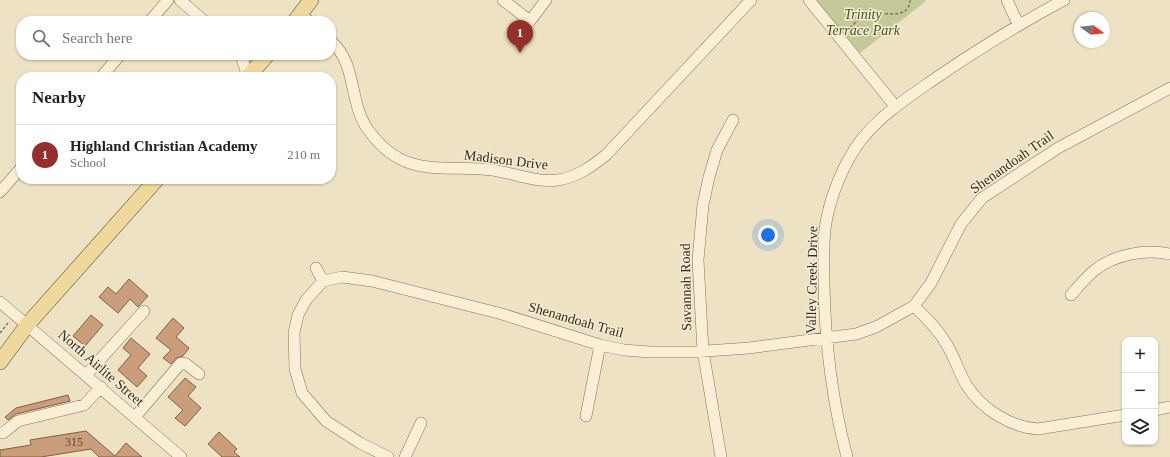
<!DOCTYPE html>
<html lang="en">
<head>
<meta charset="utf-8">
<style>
	body { margin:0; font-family:Georgia,serif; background:#f2f2f2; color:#202124 }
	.controls { position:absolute; right:12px; bottom:12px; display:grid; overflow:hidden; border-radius:8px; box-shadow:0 1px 3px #0004 }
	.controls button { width:36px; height:36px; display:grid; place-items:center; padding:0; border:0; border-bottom:1px solid #e0e0e0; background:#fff; color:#202124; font:20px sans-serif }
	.compass { position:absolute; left:1074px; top:12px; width:36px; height:36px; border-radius:50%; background:#fff; box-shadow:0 1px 3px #0004; rotate:105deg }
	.you { position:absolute; left:768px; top:235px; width:14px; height:14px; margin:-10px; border:3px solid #fff; border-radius:50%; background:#1a73e8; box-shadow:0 0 0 6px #1a73e833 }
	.badge { display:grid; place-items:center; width:26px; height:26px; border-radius:50%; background:#942f2c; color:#fff; font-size:13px; font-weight:700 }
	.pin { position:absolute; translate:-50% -33px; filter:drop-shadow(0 1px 2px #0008) }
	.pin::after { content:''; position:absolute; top:21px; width:14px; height:12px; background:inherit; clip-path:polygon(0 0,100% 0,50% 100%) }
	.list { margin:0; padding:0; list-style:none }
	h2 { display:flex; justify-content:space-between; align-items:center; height:52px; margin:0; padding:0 16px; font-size:17px }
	h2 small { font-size:13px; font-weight:400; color:#757577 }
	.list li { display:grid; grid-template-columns:26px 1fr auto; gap:12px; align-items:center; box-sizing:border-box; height:60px; padding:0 16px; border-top:1px solid #e0e0e0 }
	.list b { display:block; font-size:15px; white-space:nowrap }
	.list p { margin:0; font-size:13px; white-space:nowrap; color:#757577 }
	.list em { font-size:13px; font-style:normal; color:#757577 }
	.icon { flex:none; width:22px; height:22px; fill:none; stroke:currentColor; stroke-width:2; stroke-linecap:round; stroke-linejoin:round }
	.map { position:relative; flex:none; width:1170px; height:457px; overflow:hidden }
	.search { position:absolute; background:#fff; box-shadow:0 1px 3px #0004; left:16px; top:16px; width:320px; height:44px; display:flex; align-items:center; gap:10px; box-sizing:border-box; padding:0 14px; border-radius:16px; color:#757577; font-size:15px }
	.panel { position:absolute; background:#fff; box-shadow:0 1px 3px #0004; left:16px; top:72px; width:320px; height:112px; border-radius:16px }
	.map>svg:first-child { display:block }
</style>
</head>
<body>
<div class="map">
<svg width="1170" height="457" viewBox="0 0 1170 457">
	<rect width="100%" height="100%" fill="#ede2c3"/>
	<!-- green -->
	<path fill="#c3ca97" d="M815 0H925L926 1 860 53Z"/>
	<!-- building -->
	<path fill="#ca9e7a" stroke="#855e41" d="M129 279 148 296 138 307 130 299 118 313 99 297 108 287 116 294Z
		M91 315 103 325 85 346 73 336Z
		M173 318 184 328 176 337 189 348 183 356 176 358 171 364 163 358 171 350 156 338Z
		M131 338 150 354 138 368 147 376 137 387 118 370 131 355 123 348Z
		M185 378 196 387 188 396 201 408 185 426 175 418 183 410 168 397Z
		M68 395 70 401 16 414 8 420 5 417 16 408Z
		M86 431 115 456 126 443 142 457H99L91 449 41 457H0V450L31 445 30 440Z
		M219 432 237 449 234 452 240 457H222L208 444Z"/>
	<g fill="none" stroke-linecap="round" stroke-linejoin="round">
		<!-- minor casing -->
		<g stroke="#86735a" stroke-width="12">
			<path id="minor" d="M180 0 204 21
				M503 0 530 21 546 0
				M809 0 895 106
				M1007 0 1018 24
				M300 15 309 21
				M150 21 168 0
				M331 41C358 65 348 103 369 131 405 180 442 164 492 170 514 173 536 183 558 180 577 177 591 167 606 155L751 0
				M241 55 246 71 245 77
				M249 55H263
				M101 77 120 55
				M0 192 21 168
				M316 268 323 281
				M1071 295C1079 286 1086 277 1095 270 1115 254 1146 249 1170 254
				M0 302 181 457
				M914 306C926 318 938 329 947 345 955 358 959 373 967 386 982 409 1010 427 1038 429L1125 415
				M86 375 144 311
				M1155 410 1170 407
				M586 416 600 345
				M135 417 181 363 186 364 199 374
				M3 433 18 421 84 405 101 387
				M388 457 360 443 326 421 302 393 295 369 294 333 298 315 306 300 323 281 342 277 372 281 502 314 600 345 624 350 649 352H692L749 348 856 334 876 327 914 306 931 283 961 224 982 198 1058 148 1170 88
				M405 457 421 423
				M721 457 703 351 698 260 703 205 709 177 717 150 733 120
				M847 457C832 400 825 342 824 284 824 266 823 247 825 229 829 199 843 164 861 140 881 115 907 98 933 80 975 51 1019 24 1064 0"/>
		</g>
		<!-- major casing -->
		<g stroke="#54422f" stroke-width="16">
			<path id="major" d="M295 21 311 0
				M248 77 267 55
				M0 362 28 324 157 179"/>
		</g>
		<!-- path -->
		<path stroke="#86735a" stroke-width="1.5" stroke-dasharray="3 2" stroke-linecap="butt" d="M846 31C852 26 859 18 866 15 879 9 909 23 910 0
			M0 333 8 323"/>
		<!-- minor -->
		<use href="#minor" stroke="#f8efd6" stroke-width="11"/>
		<!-- major -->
		<use href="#major" stroke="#efd89c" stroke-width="15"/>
	</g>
	<g text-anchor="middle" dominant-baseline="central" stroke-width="3" stroke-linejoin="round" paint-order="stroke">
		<!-- number labels -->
		<g font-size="12" fill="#5c4835">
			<text x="74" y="442">315</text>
		</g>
		<!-- park labels -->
		<g font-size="14" font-style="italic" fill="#465325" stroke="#f4ecd3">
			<text x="863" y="14">Trinity<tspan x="863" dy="16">Terrace Park</tspan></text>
		</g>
		<!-- street labels -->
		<g font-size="14" fill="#372b1e" stroke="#f4ecd3">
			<text transform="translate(506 160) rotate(7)">Madison Drive</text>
			<text transform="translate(1012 162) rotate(-35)">Shenandoah Trail</text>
			<text transform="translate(812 280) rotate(-89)">Valley Creek Drive</text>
			<text transform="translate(686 287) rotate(-91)">Savannah Road</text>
			<text transform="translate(576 320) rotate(16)">Shenandoah Trail</text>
			<text transform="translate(101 368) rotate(41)">North Airlite Street</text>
		</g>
	</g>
</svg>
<div class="controls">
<button>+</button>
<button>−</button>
<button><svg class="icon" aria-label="layers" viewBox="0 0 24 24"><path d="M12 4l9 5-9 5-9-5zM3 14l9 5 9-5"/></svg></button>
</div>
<svg class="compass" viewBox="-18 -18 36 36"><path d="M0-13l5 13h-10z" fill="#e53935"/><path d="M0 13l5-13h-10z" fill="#757577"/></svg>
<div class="you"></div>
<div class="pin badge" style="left:520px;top:53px">1</div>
<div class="search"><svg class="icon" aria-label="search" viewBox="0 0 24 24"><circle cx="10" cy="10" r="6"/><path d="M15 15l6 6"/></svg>Search here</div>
<section class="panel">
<h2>Nearby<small></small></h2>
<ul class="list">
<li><span class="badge">1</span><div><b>Highland Christian Academy</b><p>School</p></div><em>210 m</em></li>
</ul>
</section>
</div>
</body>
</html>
